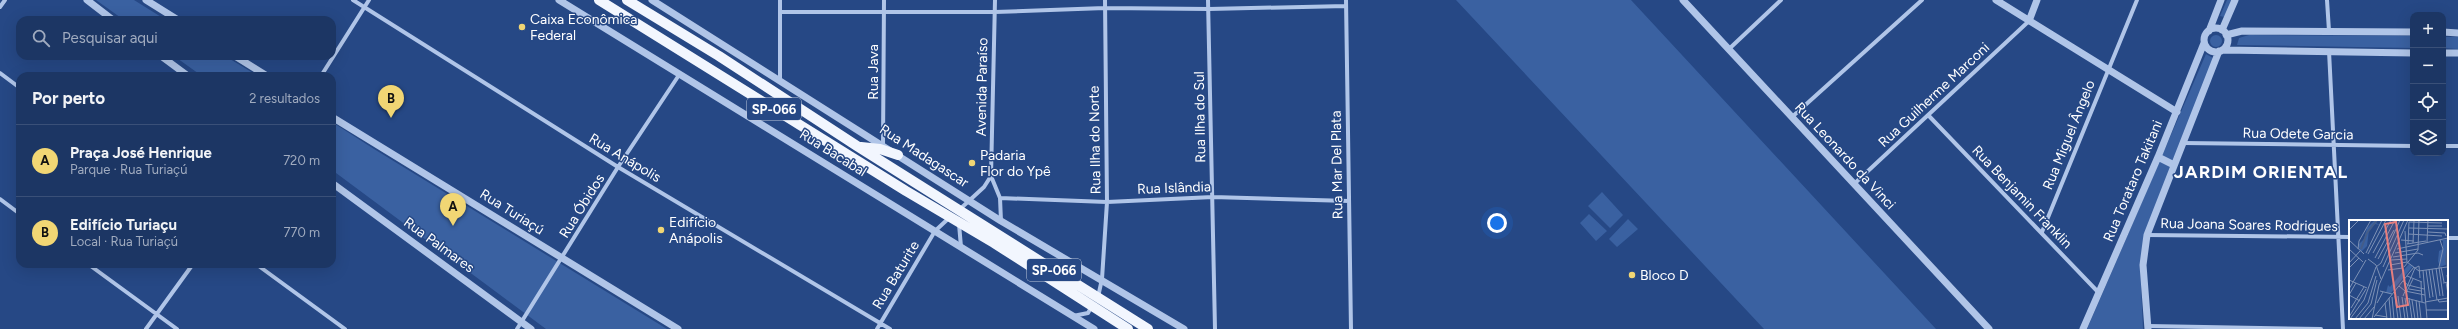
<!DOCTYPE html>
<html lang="pt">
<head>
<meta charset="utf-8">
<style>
	body { margin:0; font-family:Figtree,sans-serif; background:#253e6a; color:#f1f3f6 }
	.controls { position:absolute; right:12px; top:12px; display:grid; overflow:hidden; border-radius:8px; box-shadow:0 4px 16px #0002 }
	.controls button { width:36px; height:36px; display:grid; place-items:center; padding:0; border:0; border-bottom:1px solid #3a5078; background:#1c3664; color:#f1f3f6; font:20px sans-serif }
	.you { position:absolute; left:1497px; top:223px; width:14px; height:14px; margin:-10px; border:3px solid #fff; border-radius:50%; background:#1a73e8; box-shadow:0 0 0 6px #1a73e833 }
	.badge { display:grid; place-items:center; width:26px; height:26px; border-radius:50%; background:#f1d674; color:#111; font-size:13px; font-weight:700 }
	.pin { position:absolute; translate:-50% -33px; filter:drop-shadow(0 1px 2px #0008) }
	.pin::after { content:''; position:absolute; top:21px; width:14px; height:12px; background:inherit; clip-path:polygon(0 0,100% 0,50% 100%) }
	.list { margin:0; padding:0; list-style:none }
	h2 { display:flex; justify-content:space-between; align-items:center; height:52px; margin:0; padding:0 16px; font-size:17px }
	h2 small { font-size:13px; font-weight:400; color:#a0abbf }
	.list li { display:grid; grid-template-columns:26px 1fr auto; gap:12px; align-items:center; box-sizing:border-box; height:72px; padding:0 16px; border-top:1px solid #3a5078 }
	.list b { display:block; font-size:15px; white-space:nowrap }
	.list p { margin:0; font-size:13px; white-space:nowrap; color:#a0abbf }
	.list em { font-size:13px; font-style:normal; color:#a0abbf }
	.icon { flex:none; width:22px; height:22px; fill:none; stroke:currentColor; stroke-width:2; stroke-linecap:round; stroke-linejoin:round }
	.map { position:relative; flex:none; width:2458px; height:329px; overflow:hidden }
	.search { position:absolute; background:#1c3664; box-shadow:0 4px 16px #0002; left:16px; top:16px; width:320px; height:44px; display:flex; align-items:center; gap:10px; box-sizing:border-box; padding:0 14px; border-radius:12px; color:#a0abbf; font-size:15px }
	.panel { position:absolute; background:#1c3664; box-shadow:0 4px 16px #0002; left:16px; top:72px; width:320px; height:196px; border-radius:12px }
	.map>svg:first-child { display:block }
</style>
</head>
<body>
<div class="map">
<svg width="2458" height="329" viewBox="0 0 2458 329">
	<rect width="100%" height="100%" fill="#264885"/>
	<!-- green -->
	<path fill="#3a61a1" d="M96 0H134L166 20H124Z
		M1456 0H1631L1936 329H1764Z
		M2227 0H2235L2224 17 2220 16Z
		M2210 41a6 6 0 1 1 12 0a6 6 0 1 1-12 0Z
		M2249 35 2413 36V48L2237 45 2239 38Z
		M2443 37H2458V49L2443 48Z
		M2206 54 2213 58 2140 264 2143 329H2087Z
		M174 56H225L258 76H202Z
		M332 122 374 149 667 329H546L332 170Z
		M1602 192 1623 215 1610 228 1588 206Z
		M1589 214 1607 231 1596 241 1580 223Z
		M1628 219 1638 229 1617 247 1609 239Z"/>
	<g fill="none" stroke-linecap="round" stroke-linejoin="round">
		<!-- minor -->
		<path stroke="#b0c5e8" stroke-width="4" d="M353 0 618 167 890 329
			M995 0 991 176 1000 198 1001 221
			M1208 0 1215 329
			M1346 0 1351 329
			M2327 0 2329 31
			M0 7 5 0
			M780 12H995L1105 8 1209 9 1346 6
			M1729 49 1781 0
			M2329 51 2343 329
			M0 73 20 88
			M321 76 369 0
			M780 81V0
			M1929 116 2099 293
			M1792 117 1922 0
			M2183 143 2413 146
			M883 145 884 0
			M2443 146H2458
			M1854 184 2029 21
			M1000 198 1107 202 1213 197 1349 201
			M0 199 20 214
			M959 210 984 187 991 176
			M959 224 961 247
			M2042 232 2137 0
			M2147 235 2350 237
			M2447 238H2458
			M88 264 177 329
			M256 264 345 329
			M1098 297 1102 279 1107 202 1105 0
			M1073 316 1088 313 1092 306
			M2148 326 2321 329
			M146 329 193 264
			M517 329 618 167 679 75
			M877 329 935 231 949 218"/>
		<!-- tertiary -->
		<path stroke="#b0c5e8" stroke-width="7" d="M87 0 113 20
			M146 0 178 20
			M559 0 1094 329
			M652 0 1001 221 1184 329
			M1683 0 1989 329
			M1996 0 2177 112
			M2029 21 2037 0
			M2204 40a12 12 0 1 1 24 0a12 12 0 1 1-24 0Z
			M2222 30 2235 0
			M2209 31 2221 0
			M2443 32 2458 33
			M2226 35 2242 31 2413 32
			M2223 50 2413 53
			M2443 53H2458
			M161 56 188 76
			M235 56 267 76
			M332 117 678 329
			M2158 157 2174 165
			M332 183 531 329
			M2083 329 2158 157 2204 43
			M2148 329 2143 265 2147 235 2219 51"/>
		<!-- primary -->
		<path stroke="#f2f6fe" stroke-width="10" d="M599 0 906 191 994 243 1128 329
			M627 0 719 56 857 146 1148 329
			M861 147 880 149 898 155"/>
	</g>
	<!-- markers -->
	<g fill="#f1d674" stroke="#264885" stroke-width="1.5">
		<circle cx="522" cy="27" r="4"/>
		<circle cx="972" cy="163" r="4"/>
		<circle cx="661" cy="230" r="4"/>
		<circle cx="1632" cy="275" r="4"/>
	</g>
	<g text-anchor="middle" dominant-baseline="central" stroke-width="3" stroke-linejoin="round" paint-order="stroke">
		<!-- shield labels -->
		<g fill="#264885" stroke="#bec8da" stroke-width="1">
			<rect x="747" y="98" width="54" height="22" rx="3"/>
			<rect x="1027" y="259" width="54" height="22" rx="3"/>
		</g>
		<g font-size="13" font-weight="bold" fill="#fff">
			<text x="774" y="109">SP-066</text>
			<text x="1054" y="270">SP-066</text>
		</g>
		<!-- poi labels -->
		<g font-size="14" fill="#fff" stroke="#264885" text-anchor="start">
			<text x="530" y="19">Caixa Econômica<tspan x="530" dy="16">Federal</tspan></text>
			<text x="980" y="155">Padaria<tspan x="980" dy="16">Flor do Ypê</tspan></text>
			<text x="669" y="222">Edifício<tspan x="669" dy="16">Anápolis</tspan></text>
			<text x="1640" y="275">Bloco D</text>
		</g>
		<!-- street labels -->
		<g font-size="14" fill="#fff" stroke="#264885">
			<text transform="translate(873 72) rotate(-90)">Rua Java</text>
			<text transform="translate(982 87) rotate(-89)">Avenida Paraíso</text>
			<text transform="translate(1934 95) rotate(-43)">Rua Guilherme Marconi</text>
			<text transform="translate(1200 117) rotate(-91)">Rua Ilha do Sul</text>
			<text transform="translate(2298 134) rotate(1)">Rua Odete Garcia</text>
			<text transform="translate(2069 135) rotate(-68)">Rua Miguel Ângelo</text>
			<text transform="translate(1095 140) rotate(-91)">Rua Ilha do Norte</text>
			<text transform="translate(833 153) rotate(32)">Rua Bacabal</text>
			<text transform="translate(924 156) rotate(33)">Rua Madagascar</text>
			<text transform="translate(1845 156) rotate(47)">Rua Leonardo da Vinci</text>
			<text transform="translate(625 158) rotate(31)">Rua Anápolis</text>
			<text transform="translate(1337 165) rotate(-91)">Rua Mar Del Plata</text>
			<text transform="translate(2133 181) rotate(-67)">Rua Torataro Takitani</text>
			<text transform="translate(1174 188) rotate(-2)">Rua Islândia</text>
			<text transform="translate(2022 197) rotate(46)">Rua Benjamin Franklin</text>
			<text transform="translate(582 206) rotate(-58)">Rua Óbidos</text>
			<text transform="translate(512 212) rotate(32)">Rua Turiaçú</text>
			<text transform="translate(2249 225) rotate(1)">Rua Joana Soares Rodrigues</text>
			<text transform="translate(439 245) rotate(36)">Rua Palmares</text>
			<text transform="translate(896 275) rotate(-59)">Rua Baturite</text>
		</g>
		<!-- district labels -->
		<g font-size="18" font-weight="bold" letter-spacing="1" fill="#fff" stroke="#264885">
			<text x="2261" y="172">JARDIM ORIENTAL</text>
		</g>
	</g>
	<!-- overview -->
	<g transform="translate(2349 220)">
		<rect width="99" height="99" fill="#264885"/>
		<path d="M26 0H29L27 3 31 5 26 4 20 10 18 26 12 32 9 25 15 19 18 8ZM99 19V44L91 47 89 41 90 31 94 29V21H90ZM60 44 64 46 42 73H37L39 65 41 67Z" fill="#3a61a1"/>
		<path fill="none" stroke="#445d89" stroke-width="2" d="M99 28 97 41 99 48M12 29 18 13 28 0"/>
		<path fill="none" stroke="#7d91b6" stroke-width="1" d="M79 6H93M60 8 99 9M0 10 10 0M56 11 58 42 70 51 98 47M79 12 96 13 97 16M59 14 93 16M0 20 15 34M52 20 65 21M91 20 94 29 90 47 94 76M78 22 79 0M64 23 65 1M58 24 77 21M59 24 60 2 93 3M0 29 14 42M9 29 10 21 22 0M48 29 99 18M51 30 53 48M17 33 33 0M24 33 42 0M46 33 69 29M19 34 37 0M44 37 69 33 74 35M26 38 46 0M19 39 27 45 32 59M29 39 45 10M42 40 58 39M0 43 11 31M41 45 58 42M34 47 55 0M55 47 69 30 70 0M92 47 95 62M0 48 10 38M66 48 70 46 71 58M87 48 91 76M80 49 84 77M83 49 88 80M39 50 54 48M74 50 78 99M77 50 81 78M58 56 73 62M0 60 18 68M54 61 59 65 75 69M72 62 73 82M97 62 99 74M94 63 99 62 98 55M50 66 56 71 76 75M0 69 17 40M60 69 72 71M31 71 43 74M58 71 64 59M0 75 11 81M0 75 7 63M46 76 49 99M49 76 52 99M54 76 66 48M43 77 45 99M53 77 56 99M40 78 42 99M56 78 59 99M57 78 76 83M60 78 63 99M89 79 90 82 99 81M63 80 66 99M67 80 69 99M70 81 72 99M76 82 99 78M28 83 34 72M36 83 38 99M2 88 15 67M77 90H99M26 95 38 97M0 97 17 69M25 97 65 47M1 99 15 80 27 47 32 43 51 0M6 99 19 83 27 56M10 99 22 84 28 60M15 99 25 87M23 99 30 65 59 0"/>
		<path fill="#e67e7e" fill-opacity="0.15" stroke="#e67e7e" stroke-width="2" d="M47 2 59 85 48 87 36 4Z"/>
		<rect width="99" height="99" fill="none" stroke="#fff" stroke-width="2"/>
	</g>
</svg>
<div class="controls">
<button>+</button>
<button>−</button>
<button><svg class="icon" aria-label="locate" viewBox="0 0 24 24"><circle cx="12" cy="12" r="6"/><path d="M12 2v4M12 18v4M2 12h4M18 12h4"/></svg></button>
<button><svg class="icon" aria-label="layers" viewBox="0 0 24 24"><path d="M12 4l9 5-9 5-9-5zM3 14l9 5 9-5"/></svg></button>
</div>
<div class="you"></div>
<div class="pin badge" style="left:453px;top:226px">A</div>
<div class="pin badge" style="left:391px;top:118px">B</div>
<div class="search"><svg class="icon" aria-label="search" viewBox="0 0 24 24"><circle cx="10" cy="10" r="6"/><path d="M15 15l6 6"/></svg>Pesquisar aqui</div>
<section class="panel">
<h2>Por perto<small>2 resultados</small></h2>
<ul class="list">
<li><span class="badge">A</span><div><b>Praça José Henrique</b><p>Parque · Rua Turiaçú</p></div><em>720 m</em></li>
<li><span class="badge">B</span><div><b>Edifício Turiaçu</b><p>Local · Rua Turiaçú</p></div><em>770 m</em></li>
</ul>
</section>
</div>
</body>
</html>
